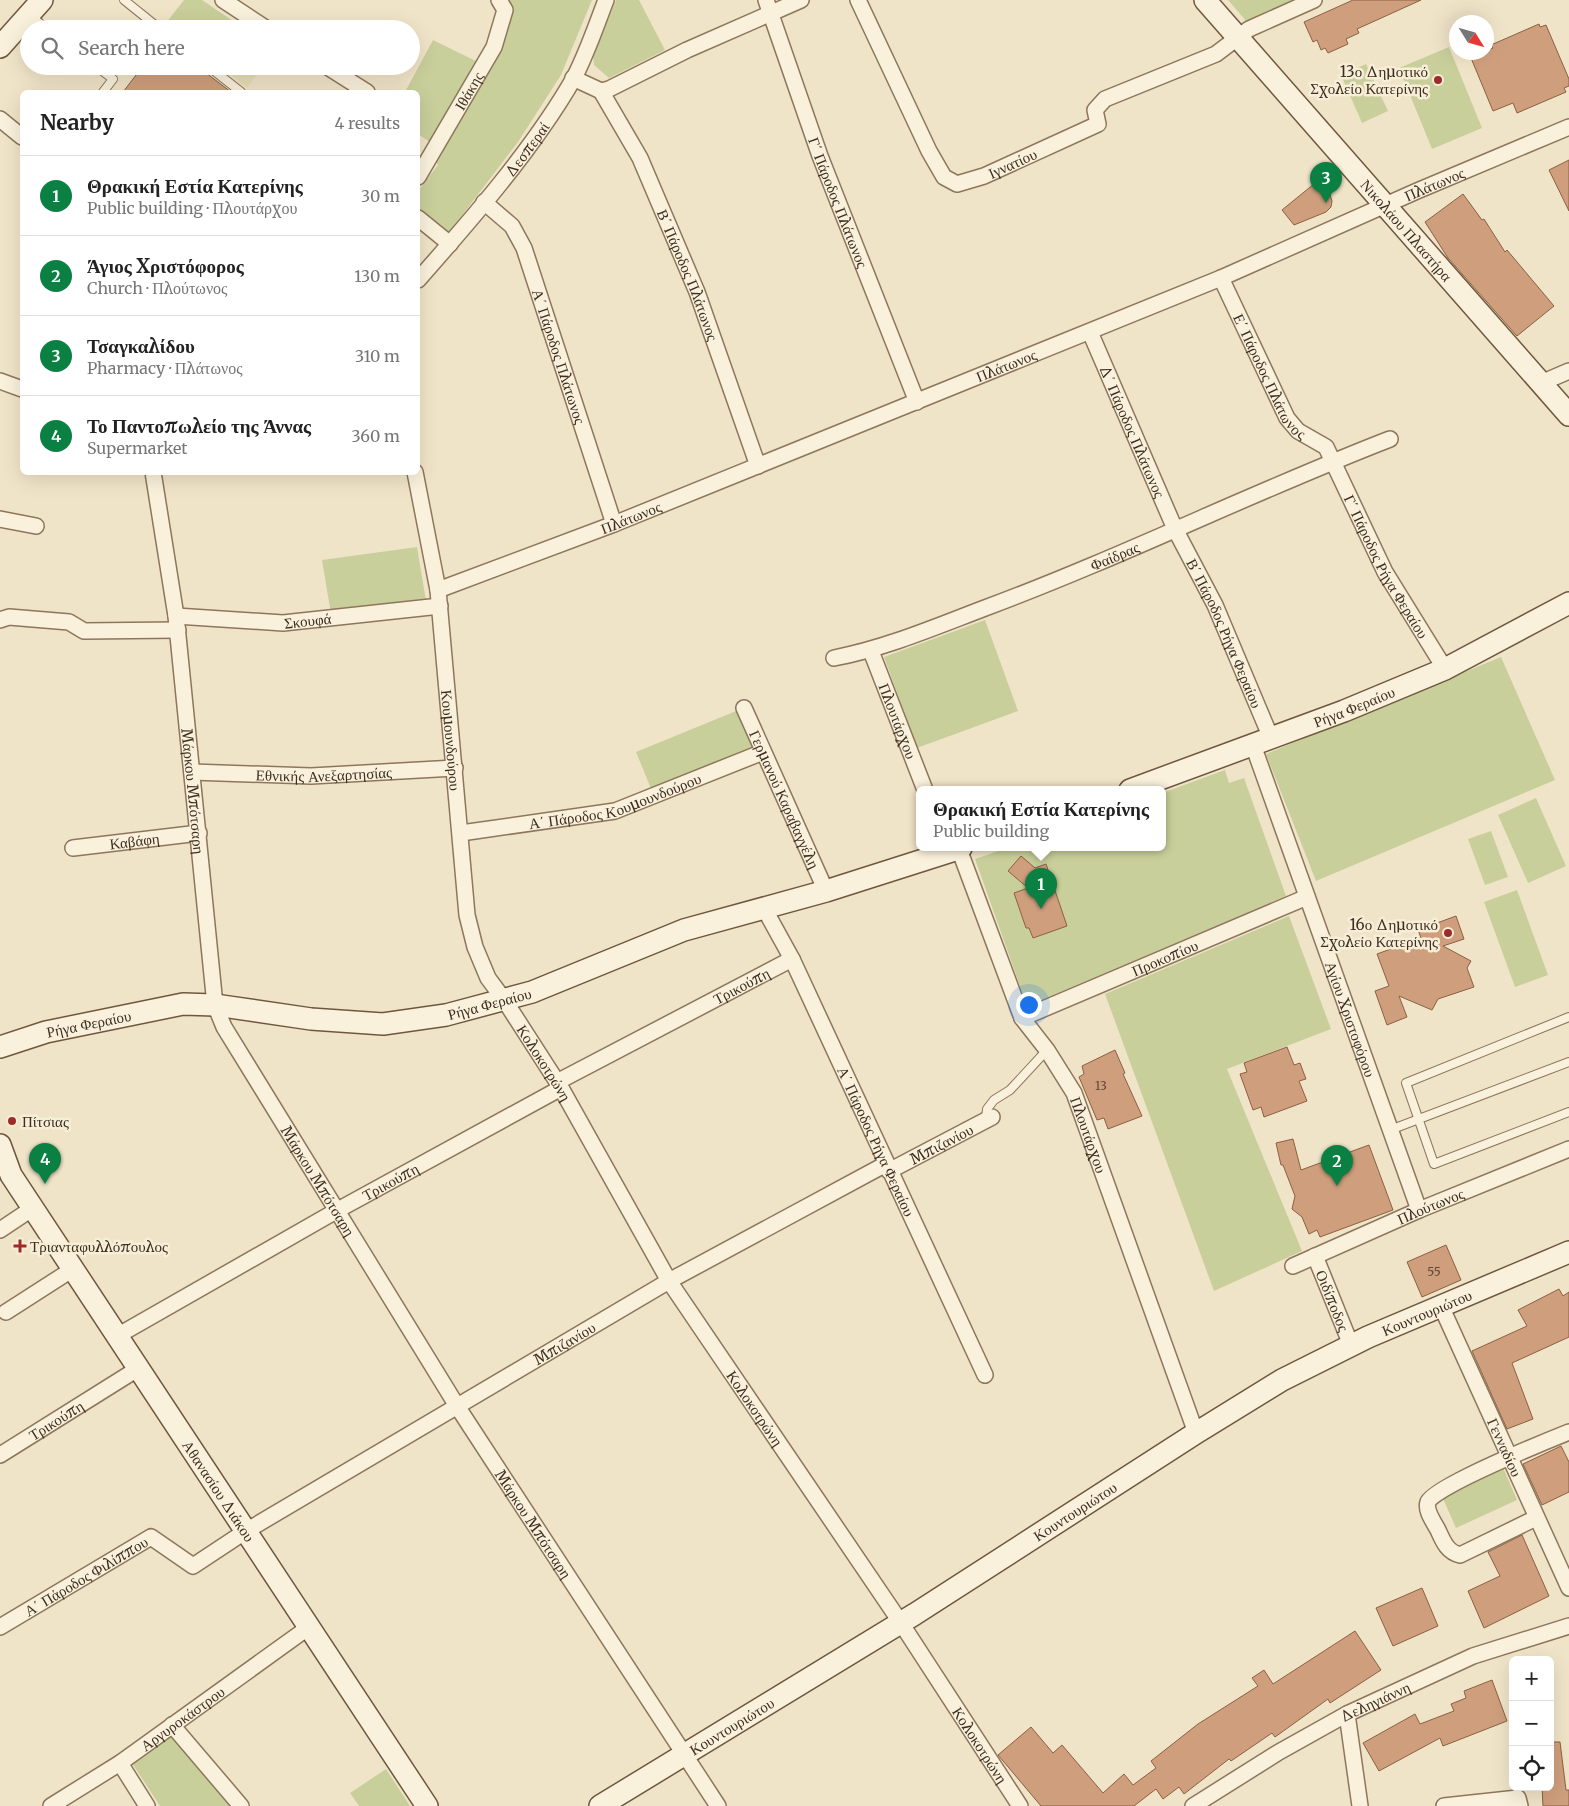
<!DOCTYPE html>
<html lang="en">
<head>
<meta charset="utf-8">
<style>
	body { margin:0; font-family:Merriweather,serif; background:#f6f6f6; color:#222 }
	.controls { position:absolute; right:15px; bottom:15px; display:grid; overflow:hidden; border-radius:8px; box-shadow:0 5px 20px #0002 }
	.controls button { width:45px; height:45px; display:grid; place-items:center; padding:0; border:0; border-bottom:1px solid #e0e0e0; background:#fff; color:#222; font:25px sans-serif }
	.compass { position:absolute; left:1449px; top:15px; width:45px; height:45px; border-radius:50%; background:#fff; box-shadow:0 5px 20px #0002; rotate:127deg }
	.you { position:absolute; left:1028px; top:1004px; width:18px; height:18px; margin:-12px; border:4px solid #fff; border-radius:50%; background:#1a73e8; box-shadow:0 0 0 8px #1a73e833 }
	.badge { display:grid; place-items:center; width:32px; height:32px; border-radius:50%; background:#0b8043; color:#fff; font-size:16px; font-weight:700 }
	.pin { position:absolute; translate:-50% -41px; filter:drop-shadow(0 1px 2px #0008) }
	.pin::after { content:''; position:absolute; top:26px; width:18px; height:15px; background:inherit; clip-path:polygon(0 0,100% 0,50% 100%) }
	.popup { position:absolute; left:916px; top:786px; width:250px; height:65px; box-sizing:border-box; display:grid; place-content:center; border-radius:8px; background:#fff; filter:drop-shadow(0 1px 4px #0005); font-size:16px; white-space:nowrap; color:#767676 }
	.popup b { font-size:19px; color:#222 }
	.popup::after { content:''; position:absolute; left:50%; top:100%; margin-left:-10px; border:10px solid transparent; border-top-color:#fff }
	.list { margin:0; padding:0; list-style:none }
	h2 { display:flex; justify-content:space-between; align-items:center; height:65px; margin:0; padding:0 20px; font-size:21px }
	h2 small { font-size:16px; font-weight:400; color:#767676 }
	.list li { display:grid; grid-template-columns:32px 1fr auto; gap:15px; align-items:center; box-sizing:border-box; height:80px; padding:0 20px; border-top:1px solid #e0e0e0 }
	.list b { display:block; font-size:19px; white-space:nowrap }
	.list p { margin:0; font-size:16px; white-space:nowrap; color:#767676 }
	.list em { font-size:16px; font-style:normal; color:#767676 }
	.icon { flex:none; width:28px; height:28px; fill:none; stroke:currentColor; stroke-width:2; stroke-linecap:round; stroke-linejoin:round }
	.map { position:relative; flex:none; width:1569px; height:1806px; overflow:hidden }
	.search { position:absolute; background:#fff; box-shadow:0 5px 20px #0002; left:20px; top:20px; width:400px; height:55px; display:flex; align-items:center; gap:12px; box-sizing:border-box; padding:0 18px; border-radius:28px; color:#767676; font-size:19px }
	.panel { position:absolute; background:#fff; box-shadow:0 5px 20px #0002; left:20px; top:90px; width:400px; height:385px; border-radius:8px }
	.map>svg:first-child { display:block }
</style>
</head>
<body>
<div class="map">
<svg width="1569" height="1806" viewBox="0 0 1569 1806">
	<rect width="100%" height="100%" fill="#f0e4c8"/>
	<!-- farmland -->
	<path fill="#e6deb5" d="M220 66H263L247 88Z"/>
	<!-- green -->
	<path fill="#c9cf9b" d="M184 0H202L239 25 236 29H173L166 23Z
		M507 0H592L561 75 518 142 447 235 418 212V191L438 165 434 158 440 149 418 134V92H405L433 40 490 68 499 52 513 9Z
		M616 0H639L665 50 609 78 594 65 593 56Z
		M1228 0H1298L1247 22Z
		M1449 47 1482 128 1432 149 1399 68Z
		M1366 64 1388 111 1362 123 1341 75Z
		M417 547 426 601 331 614 322 560Z
		M985 620 1018 711 917 748 884 657Z
		M1501 657 1555 780 1316 881 1266 754Z
		M741 709 758 748 652 791 636 752Z
		M1225 770 1229 783 1244 778 1286 896 1027 1006 975 859 1007 848H1162V793Z
		M1536 798 1566 866 1528 883 1498 815Z
		M1491 831 1508 877 1485 885 1468 839Z
		M1517 890 1548 975 1515 987 1484 902Z
		M1289 916 1331 1029 1227 1069 1302 1251 1214 1291 1105 994Z
		M1499 1458 1517 1500 1456 1528 1437 1485Z
		M172 1735 231 1806H160L132 1763Z
		M386 1769 410 1806H359L350 1793Z"/>
	<!-- building -->
	<path fill="#cf9f7d" stroke="#8d5f41" d="M1353 0H1421L1357 29 1359 33 1346 39 1348 44 1328 53 1325 48 1321 50 1317 40 1313 42 1304 22Z
		M1539 24 1540 27 1546 25 1569 79V86L1564 88 1566 92 1517 113 1513 103 1493 111 1471 58 1493 48 1491 45Z
		M143 66H197L231 92H123Z
		M1569 160V211L1549 170Z
		M1320 179 1327 186 1332 201 1331 207 1326 212 1294 225 1282 210Z
		M1463 194 1482 220 1484 219 1505 252 1507 250 1554 306 1517 336 1448 258 1425 222Z
		M1021 856 1035 868 1046 864 1067 926 1033 938 1029 928H1026L1014 893 1028 888 1008 871Z
		M1456 916 1464 939 1443 946 1471 961 1467 968 1474 987 1438 999 1432 1010 1399 996 1407 1017 1387 1025 1375 991 1389 986 1377 954 1421 938 1418 930Z
		M1287 1047 1294 1065 1300 1063 1306 1079 1299 1081 1307 1101 1264 1117 1261 1107 1253 1110 1240 1074 1247 1072 1244 1063Z
		M1115 1050 1125 1073 1123 1074 1142 1116 1108 1129 1104 1118 1097 1120 1079 1077 1084 1074 1082 1066Z
		M1293 1139 1301 1170 1369 1145 1393 1210 1320 1237 1317 1230 1309 1234 1302 1217 1292 1209 1295 1196 1283 1165H1281L1276 1143Z
		M1446 1245 1461 1280 1422 1297 1407 1262Z
		M1559 1289 1563 1296 1569 1292V1337L1512 1363 1533 1419 1507 1429 1472 1351 1527 1326 1518 1310Z
		M1561 1446 1569 1462V1492L1542 1505 1523 1464Z
		M1522 1535 1549 1596 1484 1628 1468 1591 1500 1576 1488 1552Z
		M1422 1588 1438 1626 1393 1646 1376 1608Z
		M1355 1631 1381 1670 1330 1703 1328 1699 1275 1737 1272 1733 1231 1761 1229 1759 1184 1794 1179 1787 1163 1799 1156 1789 1134 1806H1041L998 1755 1031 1727 1053 1753 1062 1745 1103 1793 1124 1774 1133 1785 1156 1768 1151 1761 1198 1724 1258 1686 1252 1678 1264 1670 1273 1684Z
		M1492 1680 1507 1721 1443 1746 1440 1738 1379 1771 1363 1743 1415 1714 1420 1724 1454 1711 1451 1704 1466 1698 1464 1691Z
		M1550 1742H1560L1566 1790H1569V1806H1543L1542 1787H1550Z"/>
	<g fill="none" stroke-linecap="round" stroke-linejoin="round">
		<!-- lane casing -->
		<g stroke="#8d765c" stroke-width="10">
			<path id="lane" d="M124 0 160 29
				M31 16 47 29
				M96 66 113 79 103 92
				M208 66 241 92
				M1569 1017 1406 1083 1434 1164 1569 1112
				M986 1120 987 1109 994 1100 1010 1090 1047 1050
				M1390 1130 1569 1062"/>
		</g>
		<!-- street casing -->
		<g stroke="#8d765c" stroke-width="18">
			<g id="street">
				<path d="M223 0 267 29"/>
				<path id="s1" d="M766 0 820 156 917 402"/>
				<path id="s2" d="M858 0 929 151 944 177 957 184 984 176 1098 124 1095 110 1105 99 1216 54 1249 29 1314 0"/>
				<path d="M326 66 367 92"/>
				<path d="M573 78 601 91 609 89 687 50 801 0"/>
				<path id="s3" d="M601 91 640 158 697 292 758 466"/>
				<path d="M0 119 22 137"/>
				<path id="s4" d="M418 177 494 47 505 10 499 0"/>
				<path id="s5" d="M484 202 512 226 524 248 614 524"/>
				<path d="M418 218 450 244"/>
				<path id="s6" d="M1221 278 1287 418 1298 431 1326 447 1385 572 1445 669"/>
				<path id="s7" d="M418 280C471 220 534 148 574 78 587 53 596 26 606 0"/>
				<path id="s8" d="M1090 332 1175 529 1215 605 1271 738"/>
				<path d="M0 381 22 389"/>
				<path d="M1541 383 1569 371"/>
				<path id="s9" d="M153 472 176 616 215 1005 224 1027 457 1406 718 1806"/>
				<path id="s10" d="M415 472 438 590 467 915 475 947 488 978 505 1001 561 1088 669 1281 901 1623 1020 1806"/>
				<path d="M0 519 36 526"/>
				<path id="s11" d="M438 590 614 524 1221 278 1417 191 1569 127"/>
				<path id="s12" d="M176 616 283 623 440 606"/>
				<path d="M0 620 9 617 69 622 84 631 178 630"/>
				<path id="s13" d="M871 651 925 790"/>
				<path id="s14" d="M834 658C886 648 935 627 985 608 1122 557 1253 492 1390 439"/>
				<path id="s15" d="M744 708 826 891"/>
				<path id="s16" d="M1253 745 1419 1210"/>
				<path id="s17" d="M192 772 311 776 455 768"/>
				<path id="s18" d="M461 833 615 811 763 752"/>
				<path id="s19" d="M73 848 199 833"/>
				<path id="s20" d="M959 849 1022 1018 1047 1050 1074 1093 1196 1433"/>
				<path id="s21" d="M764 908 792 959 985 1375"/>
				<path id="s22" d="M1022 1018 1307 897"/>
				<path id="s23" d="M557 1082 792 959"/>
				<path id="s24" d="M889 1171 992 1117"/>
				<path d="M0 1230 33 1208"/>
				<path id="s25" d="M1315 1256 1351 1345"/>
				<path id="s26" d="M1293 1266 1419 1210 1569 1149"/>
				<path id="s27" d="M1441 1306 1569 1588"/>
				<path d="M6 1312 73 1269"/>
				<path id="s28" d="M117 1336 336 1211 561 1088"/>
				<path id="s29" d="M0 1455 139 1368"/>
				<path d="M1536 1518 1460 1555C1447 1552 1443 1541 1438 1530 1434 1522 1425 1511 1428 1502 1433 1487 1549 1440 1569 1432"/>
				<path id="s30" d="M0 1627 151 1537 193 1566 246 1531 669 1281 886 1164"/>
				<path d="M1347 1714 1360 1806"/>
				<path d="M172 1725 241 1806"/>
				<path d="M120 1763 147 1806"/>
				<path id="s31" d="M51 1806 120 1763 309 1627"/>
				<path id="s32" d="M1193 1806 1279 1752 1347 1714 1473 1656 1569 1626"/>
				<path d="M1444 1806 1518 1798 1520 1806"/>
			</g>
		</g>
		<!-- secondary casing -->
		<g stroke="#6f573f" stroke-width="24">
			<g id="secondary">
				<path id="s33" d="M1205 0 1569 415"/>
				<path d="M0 47 42 0"/>
				<path id="s34" d="M1130 790 1344 711 1445 669 1569 603"/>
				<path id="s35" d="M0 1047 46 1032 183 1004 215 1005 311 1019 383 1024 446 1015 532 992 684 930 826 891 961 848"/>
				<path id="s36" d="M0 1145 11 1175 427 1806"/>
				<path id="s37" d="M600 1806 915 1614 1196 1433 1282 1380 1368 1337 1569 1252"/>
			</g>
		</g>
		<!-- lane -->
		<use href="#lane" stroke="#faf1dc" stroke-width="8"/>
		<!-- street -->
		<use href="#street" stroke="#faf1dc" stroke-width="15"/>
		<!-- secondary -->
		<use href="#secondary" stroke="#faf1dc" stroke-width="21"/>
	</g>
	<!-- markers -->
	<g fill="#9e2a2b" stroke="#f7eed8" stroke-width="2">
		<circle cx="1438" cy="80" r="5"/>
		<circle cx="1448" cy="933" r="5"/>
		<circle cx="12" cy="1121" r="5"/>
		<path d="M17.5 1238.5h5v5h5v5h-5v5h-5v-5h-5v-5h5z"/>
	</g>
	<g text-anchor="middle" dominant-baseline="central" stroke-width="5" stroke-linejoin="round" paint-order="stroke">
		<!-- number labels -->
		<g font-size="12" fill="#624a37">
			<text x="1101" y="1085">13</text>
			<text x="1434" y="1271">55</text>
		</g>
		<!-- poi labels -->
		<g font-size="15" fill="#3d2e20" stroke="#f7eed8" text-anchor="end">
			<text x="1428" y="71">13ο Δημοτικό<tspan x="1428" dy="17">Σχολείο Κατερίνης</tspan></text>
			<text x="1438" y="924">16ο Δημοτικό<tspan x="1438" dy="17">Σχολείο Κατερίνης</tspan></text>
			<text x="22" y="1121" text-anchor="start">Πίτσιας</text>
			<text x="30" y="1246" text-anchor="start">Τριανταφυλλόπουλος</text>
		</g>
		<!-- street labels -->
		<g font-size="15" fill="#3d2e20" stroke="#f7eed8">
			<text stroke="none"><textPath href="#s4" startOffset="100">Ιθάκης</textPath></text>
			<text stroke="none"><textPath href="#s7" startOffset="170">Δεσπεραί</textPath></text>
			<text stroke="none"><textPath href="#s2" startOffset="271">Ιγνατίου</textPath></text>
			<text stroke="none"><textPath href="#s11" startOffset="1076">Πλάτωνος</textPath></text>
			<text stroke="none"><textPath href="#s1" startOffset="215">Γ΄ Πάροδος Πλάτωνος</textPath></text>
			<text stroke="none"><textPath href="#s33" startOffset="306">Νικολάου Πλαστήρα</textPath></text>
			<text stroke="none"><textPath href="#s3" startOffset="204">Β΄ Πάροδος Πλάτωνος</textPath></text>
			<text stroke="none"><textPath href="#s5" startOffset="176">Α΄ Πάροδος Πλάτωνος</textPath></text>
			<text stroke="none"><textPath href="#s11" startOffset="611">Πλάτωνος</textPath></text>
			<text stroke="none"><textPath href="#s6" startOffset="110">Ε΄ Πάροδος Πλάτωνος</textPath></text>
			<text stroke="none"><textPath href="#s8" startOffset="108">Δ΄ Πάροδος Πλάτωνος</textPath></text>
			<text stroke="none"><textPath href="#s11" startOffset="206">Πλάτωνος</textPath></text>
			<text stroke="none"><textPath href="#s14" startOffset="299">Φαίδρας</textPath></text>
			<text stroke="none"><textPath href="#s6" startOffset="338">Γ΄ Πάροδος Ρήγα Φεραίου</textPath></text>
			<text stroke="none"><textPath href="#s12" startOffset="132">Σκουφά</textPath></text>
			<text stroke="none"><textPath href="#s8" startOffset="330">Β΄ Πάροδος Ρήγα Φεραίου</textPath></text>
			<text stroke="none"><textPath href="#s34" startOffset="239">Ρήγα Φεραίου</textPath></text>
			<text stroke="none"><textPath href="#s13" startOffset="75">Πλουτάρχου</textPath></text>
			<text stroke="none"><textPath href="#s10" startOffset="271">Κουμουνδούρου</textPath></text>
			<text stroke="none"><textPath href="#s17" startOffset="132">Εθνικής Ανεξαρτησίας</textPath></text>
			<text stroke="none"><textPath href="#s9" startOffset="322">Μάρκου Μπότσαρη</textPath></text>
			<text stroke="none"><textPath href="#s18" startOffset="158">Α΄ Πάροδος Κουμουνδούρου</textPath></text>
			<text stroke="none"><textPath href="#s15" startOffset="100">Γερμανού Καραβαγγέλη</textPath></text>
			<text stroke="none"><textPath href="#s19" startOffset="62">Καβάφη</textPath></text>
			<text stroke="none"><textPath href="#s22" startOffset="155">Προκοπίου</textPath></text>
			<text stroke="none"><textPath href="#s23" startOffset="208">Τρικούπη</textPath></text>
			<text stroke="none"><textPath href="#s35" startOffset="498">Ρήγα Φεραίου</textPath></text>
			<text stroke="none"><textPath href="#s16" startOffset="291">Αγίου Χριστοφόρου</textPath></text>
			<text stroke="none"><textPath href="#s35" startOffset="92">Ρήγα Φεραίου</textPath></text>
			<text stroke="none"><textPath href="#s10" startOffset="615">Κολοκοτρώνη</textPath></text>
			<text stroke="none"><textPath href="#s20" startOffset="316">Πλουτάρχου</textPath></text>
			<text stroke="none"><textPath href="#s21" startOffset="259">Α΄ Πάροδος Ρήγα Φεραίου</textPath></text>
			<text stroke="none"><textPath href="#s24" startOffset="59">Μπιζανίου</textPath></text>
			<text stroke="none"><textPath href="#s28" startOffset="314">Τρικούπη</textPath></text>
			<text stroke="none"><textPath href="#s9" startOffset="741">Μάρκου Μπότσαρη</textPath></text>
			<text stroke="none"><textPath href="#s26" startOffset="150">Πλούτωνος</textPath></text>
			<text stroke="none"><textPath href="#s25" startOffset="48">Οιδίποδος</textPath></text>
			<text stroke="none"><textPath href="#s37" startOffset="964">Κουντουριώτου</textPath></text>
			<text stroke="none"><textPath href="#s30" startOffset="660">Μπιζανίου</textPath></text>
			<text stroke="none"><textPath href="#s10" startOffset="1020">Κολοκοτρώνη</textPath></text>
			<text stroke="none"><textPath href="#s29" startOffset="66">Τρικούπη</textPath></text>
			<text stroke="none"><textPath href="#s27" startOffset="155">Γενναδίου</textPath></text>
			<text stroke="none"><textPath href="#s36" startOffset="410">Αθανασίου Διάκου</textPath></text>
			<text stroke="none"><textPath href="#s37" startOffset="559">Κουντουριώτου</textPath></text>
			<text stroke="none"><textPath href="#s9" startOffset="1146">Μάρκου Μπότσαρη</textPath></text>
			<text stroke="none"><textPath href="#s30" startOffset="100">Α΄ Πάροδος Φιλίππου</textPath></text>
			<text stroke="none"><textPath href="#s32" startOffset="210">Δεληγιάννη</textPath></text>
			<text stroke="none"><textPath href="#s31" startOffset="158">Αργυροκάστρου</textPath></text>
			<text stroke="none"><textPath href="#s37" startOffset="154">Κουντουριώτου</textPath></text>
			<text stroke="none"><textPath href="#s10" startOffset="1425">Κολοκοτρώνη</textPath></text>
		</g>
	</g>
</svg>
<div class="controls">
<button>+</button>
<button>−</button>
<button><svg class="icon" aria-label="locate" viewBox="0 0 24 24"><circle cx="12" cy="12" r="6"/><path d="M12 2v4M12 18v4M2 12h4M18 12h4"/></svg></button>
</div>
<svg class="compass" viewBox="-18 -18 36 36"><path d="M0-13l5 13h-10z" fill="#e53935"/><path d="M0 13l5-13h-10z" fill="#767676"/></svg>
<div class="you"></div>
<div class="pin badge" style="left:1041px;top:909px">1</div>
<div class="popup"><b>Θρακική Εστία Κατερίνης</b>Public building</div>
<div class="pin badge" style="left:1337px;top:1186px">2</div>
<div class="pin badge" style="left:1326px;top:203px">3</div>
<div class="pin badge" style="left:45px;top:1184px">4</div>
<div class="search"><svg class="icon" aria-label="search" viewBox="0 0 24 24"><circle cx="10" cy="10" r="6"/><path d="M15 15l6 6"/></svg>Search here</div>
<section class="panel">
<h2>Nearby<small>4 results</small></h2>
<ul class="list">
<li><span class="badge">1</span><div><b>Θρακική Εστία Κατερίνης</b><p>Public building · Πλουτάρχου</p></div><em>30 m</em></li>
<li><span class="badge">2</span><div><b>Άγιος Χριστόφορος</b><p>Church · Πλούτωνος</p></div><em>130 m</em></li>
<li><span class="badge">3</span><div><b>Τσαγκαλίδου</b><p>Pharmacy · Πλάτωνος</p></div><em>310 m</em></li>
<li><span class="badge">4</span><div><b>Το Παντοπωλείο της Άννας</b><p>Supermarket</p></div><em>360 m</em></li>
</ul>
</section>
</div>
</body>
</html>
